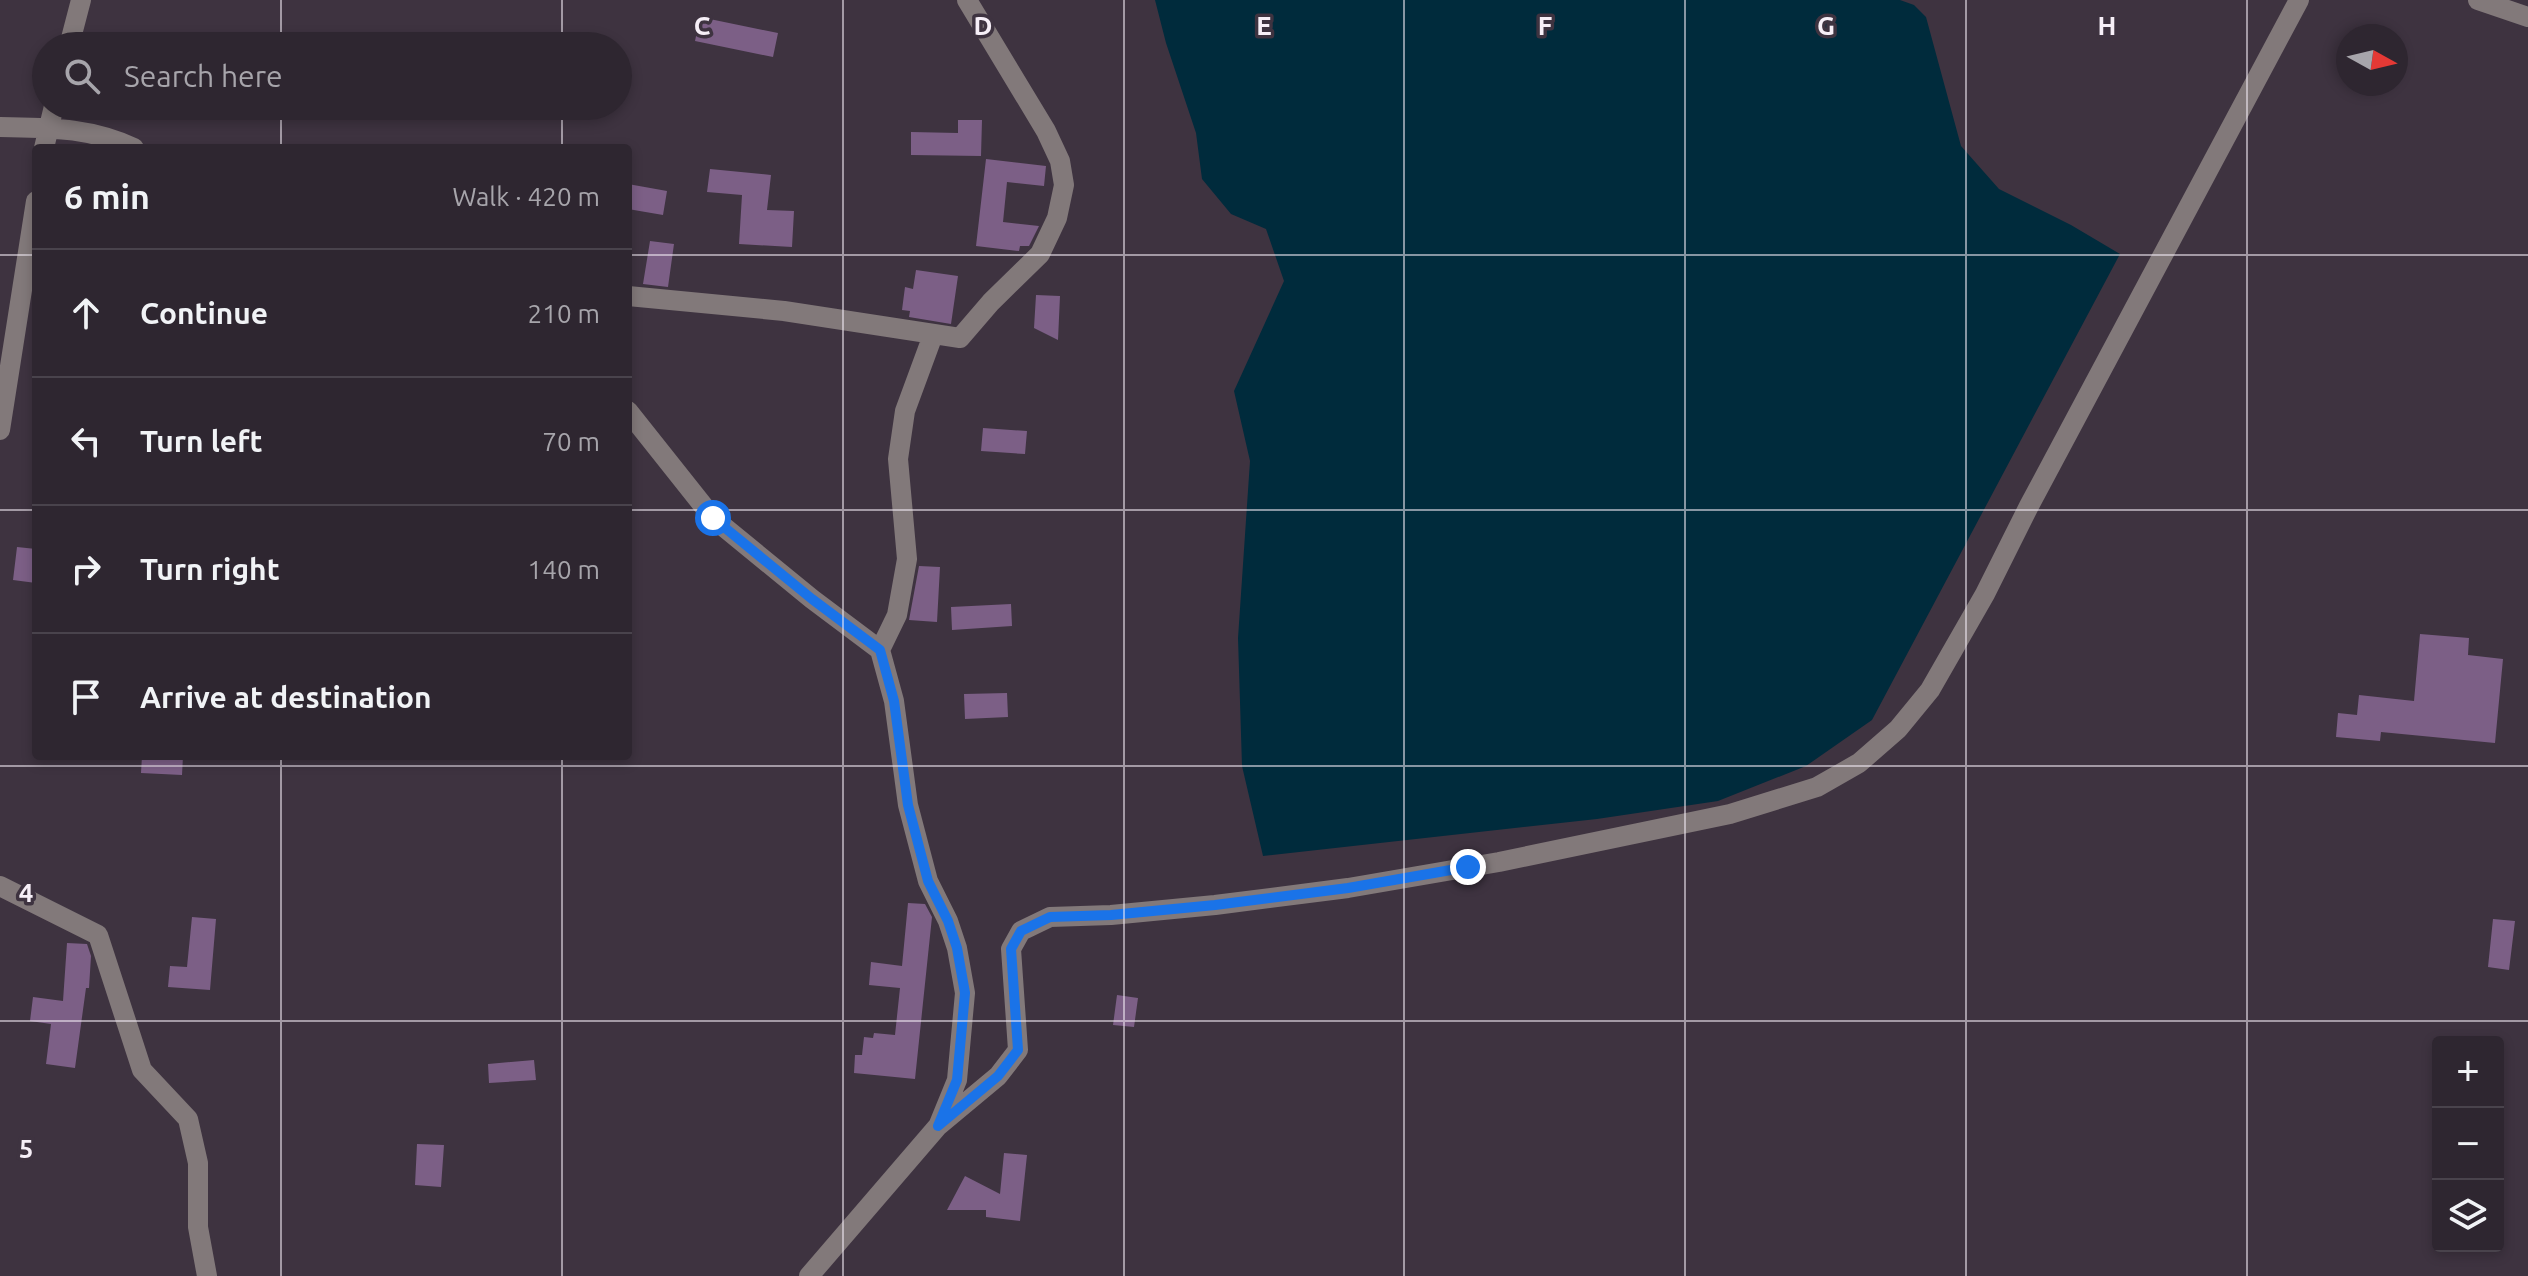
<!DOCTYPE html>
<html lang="en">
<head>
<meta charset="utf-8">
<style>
	body { margin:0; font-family:Ubuntu,sans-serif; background:#362e38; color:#f1f3f6 }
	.controls { position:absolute; right:24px; bottom:24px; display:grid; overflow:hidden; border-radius:8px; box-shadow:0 4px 12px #0003 }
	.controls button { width:72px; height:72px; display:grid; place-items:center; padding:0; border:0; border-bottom:2px solid #49434c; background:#2e2630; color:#f1f3f6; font:40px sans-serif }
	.compass { position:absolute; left:2336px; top:24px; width:72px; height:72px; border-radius:50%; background:#2e2630; box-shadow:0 4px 12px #0003; rotate:98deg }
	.stop { position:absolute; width:24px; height:24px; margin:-18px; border:6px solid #1a73e8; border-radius:50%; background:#fff }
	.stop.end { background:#1a73e8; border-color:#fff; box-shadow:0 2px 8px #0008 }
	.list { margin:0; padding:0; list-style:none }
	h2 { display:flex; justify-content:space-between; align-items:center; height:104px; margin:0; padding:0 32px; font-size:34px }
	h2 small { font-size:26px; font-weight:400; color:#a7a5ab }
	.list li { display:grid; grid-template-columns:52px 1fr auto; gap:24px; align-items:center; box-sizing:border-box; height:128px; padding:0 32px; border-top:2px solid #49434c }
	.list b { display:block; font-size:30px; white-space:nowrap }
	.list em { font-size:26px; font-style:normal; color:#a7a5ab }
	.icon { flex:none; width:44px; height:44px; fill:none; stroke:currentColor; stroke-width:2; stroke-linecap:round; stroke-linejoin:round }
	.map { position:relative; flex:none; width:2528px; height:1276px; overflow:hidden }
	.search { position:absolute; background:#2e2630; box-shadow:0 4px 12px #0003; left:32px; top:32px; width:600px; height:88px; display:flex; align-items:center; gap:20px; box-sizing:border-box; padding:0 28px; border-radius:44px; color:#a7a5ab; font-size:30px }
	.panel { position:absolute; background:#2e2630; box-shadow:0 4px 12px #0003; left:32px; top:144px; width:600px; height:616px; border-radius:8px }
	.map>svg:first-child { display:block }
</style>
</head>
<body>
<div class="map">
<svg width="2528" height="1276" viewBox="0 0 2528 1276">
	<rect width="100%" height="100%" fill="#3e3340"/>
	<!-- water -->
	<path fill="#002b3c" d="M1155 0H1900L1914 5 1926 17 1961 146 1999 189 2071 225 2120 254 1872 720 1806 766 1718 801 1597 819 1263 856 1242 766 1238 638 1250 461 1234 391 1284 281 1266 229 1231 214 1202 179 1196 133 1166 43Z"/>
	<!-- building -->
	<path fill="#7c5f86" d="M700 17 778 33 773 57 695 41Z
		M958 120H982L981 156 911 155V132L958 133Z
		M986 159 1046 166 1044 186 1007 182 1003 222 1039 226 1029 246H1020L1019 251 976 246Z
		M710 169 771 175 767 210 794 211 792 247 739 244 742 195 707 192Z
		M628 184 667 191 663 215 628 209Z
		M650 241 674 244 668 287 643 284Z
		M916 270 958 276 951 324 909 317 910 311 902 310 905 287 913 289Z
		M1036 295 1060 296 1058 340 1034 328Z
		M983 428 1027 431 1025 454 981 451Z
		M17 547 36 549V583L13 580Z
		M919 566 940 567 937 622 909 620Z
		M1011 604 1012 626 952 630 951 607Z
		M2420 634 2469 638 2468 655 2503 659 2495 743 2381 732 2380 741 2336 737 2338 713 2357 715 2359 695 2414 701Z
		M1007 693 1008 717 965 719 964 694Z
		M142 756H183L182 775 141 773Z
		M908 903 925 904 932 917 915 1079 854 1073 855 1055H862L864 1037 873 1038 874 1033 895 1035 900 988 869 985 871 962 902 966Z
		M192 917 216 919 210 990 168 987 170 966 187 967Z
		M2493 919 2515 921 2509 970 2488 967Z
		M67 943 87 944 91 956 89 988H86L75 1068 46 1064 51 1024 30 1021 33 997 63 1001Z
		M1117 995 1138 998 1134 1027 1113 1025Z
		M534 1060 536 1080 489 1083 488 1064Z
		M417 1144 444 1145 441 1187 415 1185Z
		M1004 1153 1027 1155 1020 1221 986 1217V1210H947L965 1176 1000 1194Z"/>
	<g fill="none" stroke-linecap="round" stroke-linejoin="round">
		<!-- minor -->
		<path stroke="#82797a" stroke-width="20" d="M2478 0 2528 17
			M69 46 81 0
			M0 127C49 128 89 127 134 148
			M44 148 54 106
			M628 296 784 311 960 338 991 302 1040 254 1057 218 1064 185 1060 161 1046 131 967 0
			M628 411 713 518 812 599 880 650 894 701 908 805 928 881 948 921 957 948 965 993 957 1080 939 1124
			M0 430 36 201
			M880 650 897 615 907 559 898 459 905 411 933 335
			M0 886 98 935 142 1070 188 1119 198 1163V1227L207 1276
			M809 1276 938 1126 998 1076 1018 1050 1011 949 1021 931 1050 917 1111 915 1215 905 1348 888 1499 862 1730 814 1817 787 1859 763 1898 729 1930 690 1985 594 2029 506 2299 0"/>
	</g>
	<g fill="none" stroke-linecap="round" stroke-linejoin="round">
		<!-- route -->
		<path stroke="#1a73e8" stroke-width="10" d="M713 518 812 599 880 650 894 701 908 805 928 881 948 921 957 948 965 993 957 1080 938 1126 998 1076 1018 1050 1011 949 1021 931 1050 917 1111 915 1215 905 1348 888 1468 867"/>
	</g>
	<!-- grid -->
	<path fill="none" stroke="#f6eff7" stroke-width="2" stroke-opacity="0.55" d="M281 0V46M562 0V46M843 0V1276M1124 0V1276M1404 0V1276M1685 0V1276M1966 0V1276M2247 0V1276M281 106V148M562 106V148M0 255H36M628 255H2528M0 510H36M628 510H2528M281 756V1276M562 756V1276M0 766H2528M0 1021H2528"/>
	<g font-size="26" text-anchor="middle" font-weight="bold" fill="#f6eff7" stroke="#3e3340" stroke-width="7" stroke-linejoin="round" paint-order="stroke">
		<text x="702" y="35">C</text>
		<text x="983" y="35">D</text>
		<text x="1264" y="35">E</text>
		<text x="1545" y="35">F</text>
		<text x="1826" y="35">G</text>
		<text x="2107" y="35">H</text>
		<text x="26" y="902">4</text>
		<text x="26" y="1158">5</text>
	</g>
</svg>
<div class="controls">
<button>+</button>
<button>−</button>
<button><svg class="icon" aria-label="layers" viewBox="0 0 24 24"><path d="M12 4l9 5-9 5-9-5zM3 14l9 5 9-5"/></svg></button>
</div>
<svg class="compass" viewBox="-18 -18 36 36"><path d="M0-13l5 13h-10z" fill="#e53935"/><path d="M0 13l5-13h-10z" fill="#a7a5ab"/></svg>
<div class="stop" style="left:713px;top:518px"></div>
<div class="stop end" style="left:1468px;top:867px"></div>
<div class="search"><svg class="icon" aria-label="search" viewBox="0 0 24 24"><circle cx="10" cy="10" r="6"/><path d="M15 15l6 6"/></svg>Search here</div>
<section class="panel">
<h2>6 min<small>Walk · 420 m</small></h2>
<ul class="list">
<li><svg class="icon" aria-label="ahead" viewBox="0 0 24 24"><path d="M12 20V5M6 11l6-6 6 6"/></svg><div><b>Continue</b></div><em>210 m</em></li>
<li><svg class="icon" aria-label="left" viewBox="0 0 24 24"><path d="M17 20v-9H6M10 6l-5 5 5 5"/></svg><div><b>Turn left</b></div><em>70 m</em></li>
<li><svg class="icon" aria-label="right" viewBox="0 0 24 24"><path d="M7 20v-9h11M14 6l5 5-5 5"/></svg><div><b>Turn right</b></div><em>140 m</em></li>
<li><svg class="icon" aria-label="arrive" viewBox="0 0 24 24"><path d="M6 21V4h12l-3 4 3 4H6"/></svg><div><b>Arrive at destination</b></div></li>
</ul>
</section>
</div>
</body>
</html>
